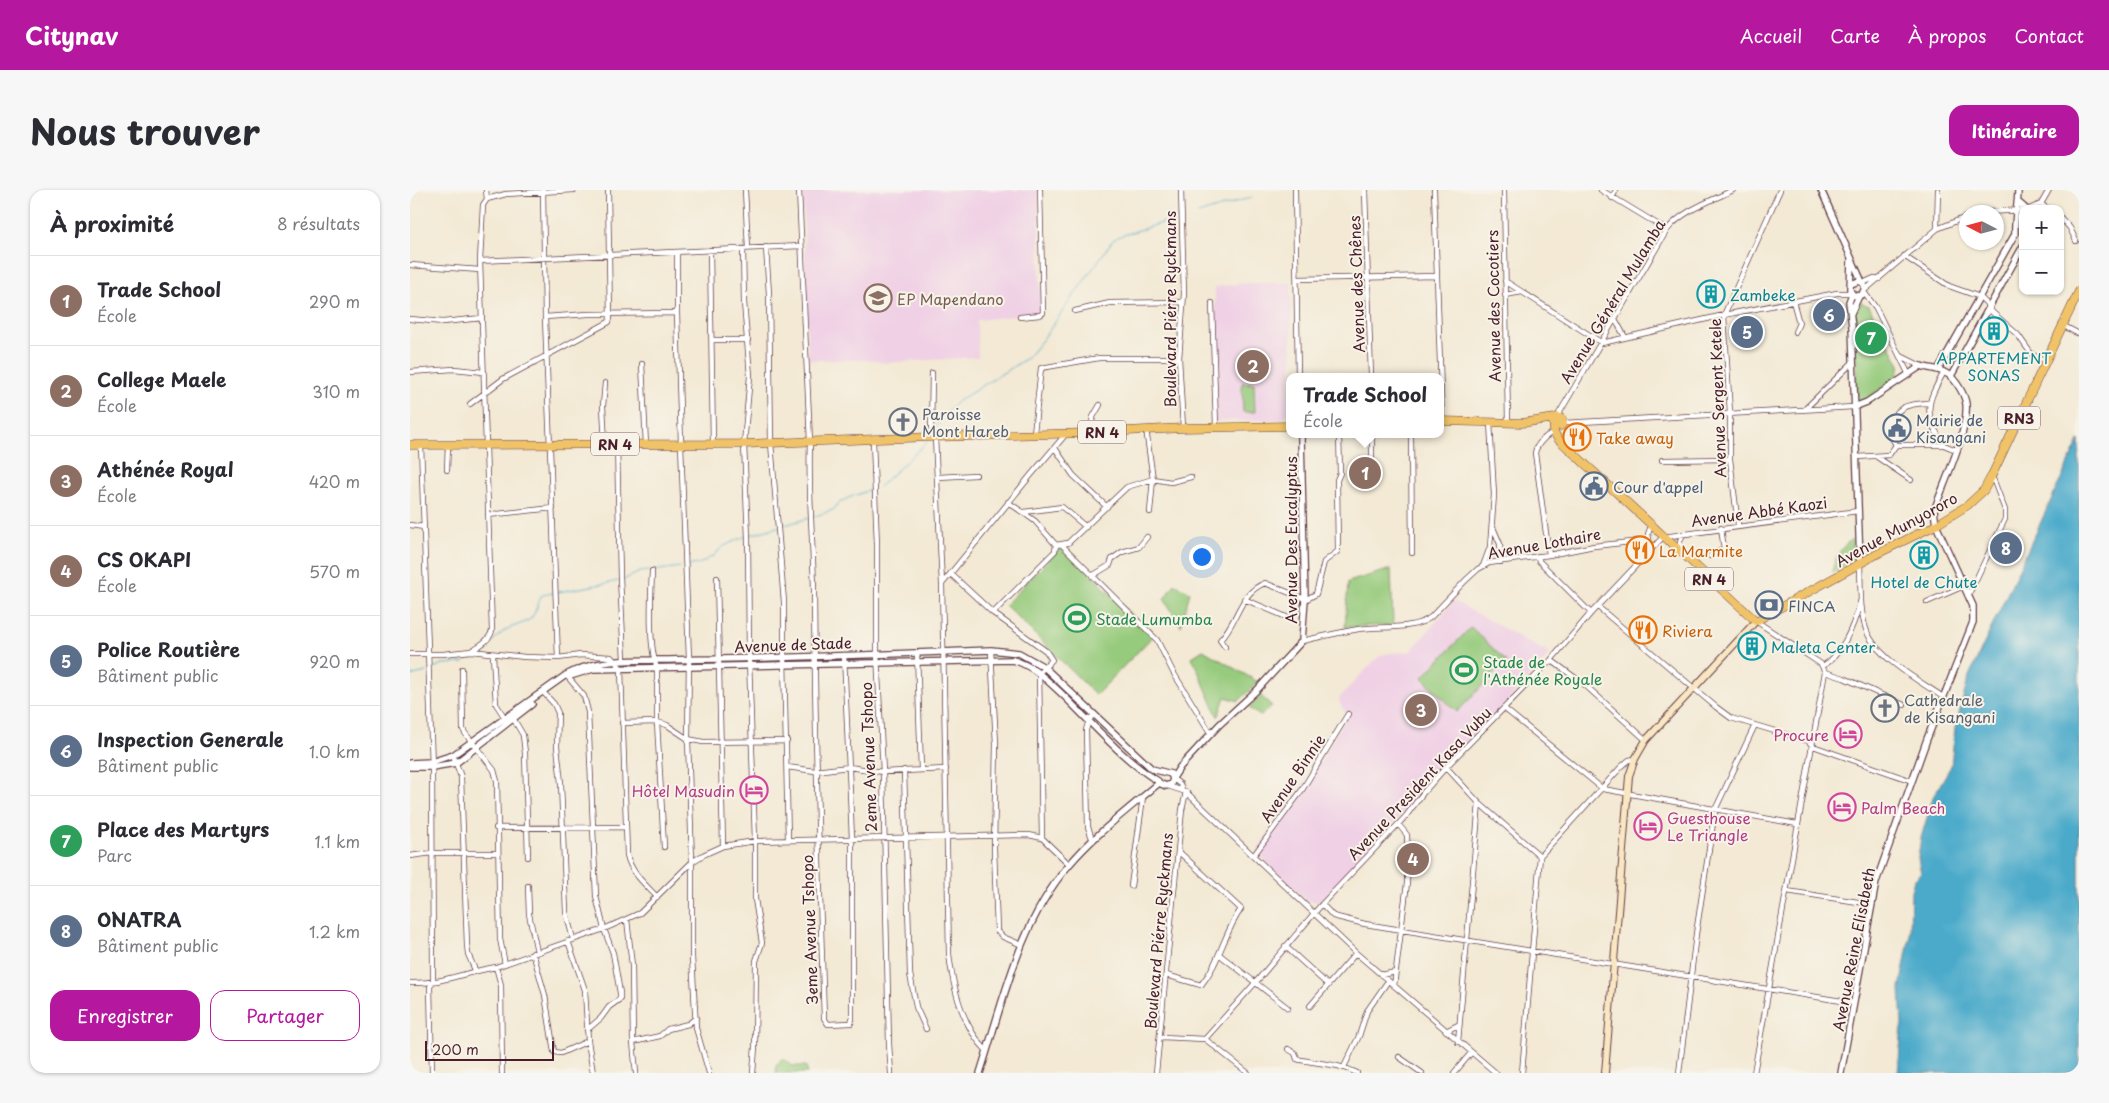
<!DOCTYPE html>
<html lang="fr">
<head>
<meta charset="utf-8">
<style>
	body { margin:0; font-family:"Playpen Sans",sans-serif; background:#f7f7f7; color:#2b2b33 }
	.controls { position:absolute; right:15px; top:15px; display:grid; overflow:hidden; border-radius:10px; box-shadow:0 1px 4px #0004 }
	.controls button { width:45px; height:45px; display:grid; place-items:center; padding:0; border:0; border-bottom:1px solid #e1e1e2; background:#fff; color:#2b2b33; font:25px sans-serif }
	.compass { position:absolute; left:1549px; top:15px; width:45px; height:45px; border-radius:50%; background:#fff; box-shadow:0 1px 4px #0004; rotate:276deg }
	.scale { position:absolute; left:15px; bottom:12px; width:129px; box-sizing:border-box; padding-left:5px; border:2px solid #4a1f2b; border-top:0; font-size:14px; line-height:18px; white-space:nowrap; color:#4a1f2b; -webkit-text-stroke:4px #f7f3e8; paint-order:stroke }
	.you { position:absolute; left:791px; top:366px; width:18px; height:18px; margin:-12px; border:4px solid #fff; border-radius:50%; background:#1a73e8; box-shadow:0 0 0 8px #1a73e833 }
	.badge { display:grid; place-items:center; width:32px; height:32px; border-radius:50%; background:#b5179e; color:#fff; font-size:16px; font-weight:700 }
	.pin { position:absolute; translate:-50% -50%; border:2px solid #fff; box-shadow:0 1px 5px #0006 }
	.popup { position:absolute; left:876px; top:183px; width:158px; height:65px; box-sizing:border-box; display:grid; place-content:center; border-radius:10px; background:#fff; filter:drop-shadow(0 1px 4px #0005); font-size:16px; white-space:nowrap; color:#7c7c81 }
	.popup b { font-size:19px; color:#2b2b33 }
	.popup::after { content:''; position:absolute; left:50%; top:100%; margin-left:-10px; border:10px solid transparent; border-top-color:#fff }
	.list { margin:0; padding:0; list-style:none }
	h2 { display:flex; justify-content:space-between; align-items:center; height:65px; margin:0; padding:0 20px; font-size:21px }
	h2 small { font-size:16px; font-weight:400; color:#7c7c81 }
	.list li { display:grid; grid-template-columns:32px 1fr auto; gap:15px; align-items:center; box-sizing:border-box; height:90px; padding:0 20px; border-top:1px solid #e1e1e2 }
	.list b { display:block; font-size:19px; white-space:nowrap }
	.list p { margin:0; font-size:16px; white-space:nowrap; color:#7c7c81 }
	.list em { font-size:16px; font-style:normal; color:#7c7c81 }
	.actions { display:flex; gap:10px; padding:15px 20px }
	.actions a { flex:1; padding:11px 0; border:1px solid #b5179e; border-radius:15px; text-align:center; font-size:18px; color:#b5179e }
	.actions .main { background:#b5179e; color:#fff }
	.map { position:relative; flex:none; width:1669px; height:883px; overflow:hidden; border-radius:15px }
	header { display:flex; align-items:center; gap:30px; box-sizing:border-box; height:70px; padding:0 25px; background:#b5179e; color:#fff }
	header strong { font-size:24px }
	nav { display:flex; gap:28px; margin-inline-start:auto; font-size:18px }
	.intro { display:flex; align-items:center; justify-content:space-between; box-sizing:border-box; height:120px; padding:0 30px }
	h1 { margin:0; font-size:35px }
	.button { padding:12px 22px; border-radius:15px; background:#b5179e; color:#fff; font-size:18px; font-weight:700 }
	main { display:flex; gap:30px; padding:0 30px }
	aside { flex:1; background:#fff; border-radius:15px; box-shadow:0 1px 4px #0004 }
	.map>svg:first-child { display:block }
</style>
</head>
<body>
<header>
<strong>Citynav</strong>
<nav><a>Accueil</a><a>Carte</a><a>À propos</a><a>Contact</a></nav>
</header>
<div class="intro"><h1>Nous trouver</h1><a class="button">Itinéraire</a></div>
<main>
<aside>
<h2>À proximité<small>8 résultats</small></h2>
<ul class="list">
<li><span class="badge" style="background:#8d6e63">1</span><div><b>Trade School</b><p>École</p></div><em>290 m</em></li>
<li><span class="badge" style="background:#8d6e63">2</span><div><b>College Maele</b><p>École</p></div><em>310 m</em></li>
<li><span class="badge" style="background:#8d6e63">3</span><div><b>Athénée Royal</b><p>École</p></div><em>420 m</em></li>
<li><span class="badge" style="background:#8d6e63">4</span><div><b>CS OKAPI</b><p>École</p></div><em>570 m</em></li>
<li><span class="badge" style="background:#5c6f8a">5</span><div><b>Police Routière</b><p>Bâtiment public</p></div><em>920 m</em></li>
<li><span class="badge" style="background:#5c6f8a">6</span><div><b>Inspection Generale</b><p>Bâtiment public</p></div><em>1.0 km</em></li>
<li><span class="badge" style="background:#2e9e5b">7</span><div><b>Place des Martyrs</b><p>Parc</p></div><em>1.1 km</em></li>
<li><span class="badge" style="background:#5c6f8a">8</span><div><b>ONATRA</b><p>Bâtiment public</p></div><em>1.2 km</em></li>
</ul>
<div class="actions"><a class="main">Enregistrer</a><a>Partager</a></div>
</aside>
<div class="map">
<svg width="1669" height="883" viewBox="0 0 1669 883">
	<rect width="100%" height="100%" fill="#f7f3e8"/>
	<filter id="ink" filterUnits="userSpaceOnUse"><feTurbulence type="fractalNoise" baseFrequency=".02" numOctaves="2"/><feDisplacementMap in="SourceGraphic" scale="10" xChannelSelector="R" yChannelSelector="G"/><feConvolveMatrix kernelMatrix="1 2 1 2 8 2 1 2 1" color-interpolation-filters="sRGB"/></filter>
	<filter id="wash" filterUnits="userSpaceOnUse"><feTurbulence type="fractalNoise" baseFrequency=".0096" numOctaves="4" result="noise"/><feDisplacementMap in="SourceGraphic" scale="20" xChannelSelector="R" yChannelSelector="G"/><feGaussianBlur stdDeviation="1.12" result="paint"/><feColorMatrix in="noise" values="0 0 0 0 0 0 0 0 0 0 0 0 0 0 0 0 0 1.4 0 .05"/><feComposite in="paint" operator="in"/></filter>
	<g filter="url(#wash)">
		<rect width="100%" height="100%" fill="#f3e9d4"/>
		<!-- built -->
		<path fill="#f0d0e5" d="M628 0 631 123 567 130 568 167 473 173 464 170H398L393 0Z
			M836 93H881L882 187H880V221L871 230 805 231V97Z
			M1044 411 1140 464 911 712 897 711 846 662 914 566 937 525 930 514 929 508 967 468 974 464 1001 461Z"/>
		<!-- green -->
		<path fill="#96ca7b" stroke="#707453" d="M1451 113 1459 116 1490 175 1487 187 1449 214 1447 213 1445 120 1447 114Z
			M844 193 845 222H833L832 193Z
			M1442 349 1444 369 1425 382 1422 381C1426 366 1430 358 1442 349Z
			M652 356 743 446 686 505 595 415Z
			M981 379 983 435 935 437 938 392Z
			M765 394 780 402 771 436 754 409Z
			M1061 437 1096 471 1047 522 1012 488Z
			M793 460 848 492 829 511 815 507 808 527 782 467Z
			M851 506 862 516 850 526 839 518Z
			M373 868 382 876H396L398 883H366V876Z"/>
		<!-- water -->
		<path fill="#4caaca" stroke="#4b647a" d="M1669 250V883H1488L1492 835 1490 798 1500 745 1501 702 1504 690 1511 683 1508 667 1511 648 1523 607 1541 576 1545 538 1559 486Z"/>
		<g fill="none" stroke-linecap="round" stroke-linejoin="round">
			<!-- stream -->
			<path stroke="#4caaca" stroke-width="1" d="M788 24 842 7
				M523 242 533 226 548 211 617 168 633 149 703 50 710 46 768 28
				M469 297 518 251
				M403 327 423 320 429 313 438 308 462 299
				M340 345 399 328
				M276 376 289 374 303 366 314 356 336 346
				M243 381 270 377
				M213 390 230 382 239 381
				M72 460C80 455 85 448 93 442 101 436 111 435 119 430 127 423 127 413 132 405L209 391
				M20 480 32 474 53 473 66 464
				M0 486 16 482"/>
		</g>
	</g>
	<g filter="url(#ink)">
		<g fill="none" stroke-linecap="round" stroke-linejoin="round">
			<!-- minor casing -->
			<g stroke="#633d44" stroke-width="6">
				<path id="minor" d="M76 0 77 9
					M133 0 135 127 148 468
					M335 0 338 58
					M389 0 400 252C398 302 403 351 404 400 405 543 409 685 414 828L418 834 441 833 442 829V649L434 465
					M771 0 774 104 769 168 773 238
					M885 0 888 187
					M955 0 961 187
					M1024 0 1032 231
					M1094 0 1098 232
					M1191 0 1257 40
					M1202 8 1206 0
					M1631 14 1638 19
					M1619 19 1631 14 1639 0
					M1578 22 1613 20
					M1650 27 1660 38 1666 51
					M1527 39 1528 0
					M356 57 359 104 361 253 374 412V467L378 650
					M333 59 334 112 340 186 334 254 338 348 339 468 345 651V709L352 753 346 771 345 857 343 883
					M300 60 303 254
					M267 62V123L271 254 279 469 278 549 282 672V767L286 838 299 883
					M1494 66 1539 96 1570 107 1579 116 1582 122 1608 145 1622 165 1635 170
					M70 71 391 56
					M0 75 70 80
					M887 89 1026 86
					M1095 91 1192 153 1314 125 1427 103H1441
					M1453 93 1464 88 1469 89
					M1455 100 1527 39 1556 27
					M1454 102 1466 118 1498 183
					M1095 105 1112 102
					M1383 111 1389 133 1385 142
					M802 113 806 236
					M665 121 700 113 773 112
					M135 127 178 124 267 123
					M610 127 630 125 633 123 630 0
					M0 129 33 132 72 128
					M1205 129 1215 147
					M1652 135 1669 144
					M302 150H338
					M1491 166 1511 176
					M232 174 236 255
					M0 182 44 179 74 182
					M1534 182C1516 214 1513 223 1534 255
					M195 193 193 216 195 254
					M60 214 93 189 199 132 200 128 198 0
					M1395 219 1442 173
					M1147 227 1257 40C1273 20 1301 11 1323 0
					M1153 233 1444 217
					M736 239 743 289 740 322
					M624 243 631 178 689 168H769
					M680 243 683 227 690 215
					M962 244V289
					M1001 244 1002 363
					M521 247 522 183
					M525 247 532 394 539 764C543 798 552 836 576 860
					M463 250 467 355V464L473 582 479 854 481 883
					M11 254 22 577 23 791 20 797 22 883
					M207 254 210 387 214 470
					M1486 255 1477 239C1487 217 1494 214 1518 213
					M645 258 663 285 697 317
					M1447 267 1479 265 1486 255H1534L1546 260
					M1467 267 1501 290
					M1252 270 1320 269
					M37 280 38 255
					M528 287 566 285
					M614 322 652 317 676 337
					M78 325 143 318
					M0 335 14 337
					M1082 335 1090 354 1091 372
					M1328 335 1320 269V223L1314 125 1370 0
					M646 355 658 353 717 297 743 289 761 292 781 287
					M652 355 747 450 763 482 801 544
					M1241 359 1238 344 1241 336
					M1270 360V351L1273 344
					M1139 365 1125 263C1126 255 1136 245 1144 242
					M1128 366 1129 371 1181 423
					M1300 366 1314 359 1311 338
					M1450 373C1451 394 1449 419 1456 439 1465 467 1510 491 1533 507
					M1073 376 1080 357 1084 305 1080 232
					M242 381C241 406 238 455 247 478V532L254 657
					M541 384 583 423 636 461 642 470 629 483 632 648
					M682 386 700 375 702 369 712 362 729 357 737 347
					M307 388 313 656
					M532 394 621 285 656 244
					M1558 406 1595 329V320L1582 286
					M834 409 881 429
					M895 410 906 404 914 372 928 361 927 290 930 283 929 244
					M1517 412 1554 396
					M1188 417 1306 517 1321 528 1398 551 1403 556 1502 591
					M583 423 645 361 646 355 625 331 598 312
					M892 451C911 447 930 442 949 439 970 436 1005 440 1021 427L1055 391 1068 379 1079 373 1139 365 1184 356 1239 350
					M815 457 810 450C828 432 829 403 855 393L895 409
					M581 460 586 554 584 658 587 741 593 747 612 755
					M61 461C69 456 79 451 82 441L70 71 73 15 77 9 96 4 164 0
					M507 463 511 580
					M0 464H33L61 461 115 467 148 468 171 465 201 467 211 478 217 665C221 683 235 694 247 707
					M83 465 86 514 95 528H103L113 545 115 563 118 667
					M1141 470 1175 495 1236 550
					M1413 476C1434 463 1445 432 1451 409
					M52 479 53 539 55 543 84 580 87 591 90 749 95 774
					M1415 482 1434 488 1494 515
					M157 486 174 506 178 522 186 706 194 739 203 763 210 803V809L199 817 191 828 177 840
					M133 502 144 514 148 523 147 556 151 593 156 722 163 749
					M1095 519 1193 599 1387 634
					M212 533 247 532 257 535 278 549 293 552 377 551
					M43 565 51 587 57 755 58 764 65 780
					M377 577 405 581 439 577 473 582 536 579
					M1036 577 1069 613 1130 666
					M494 580 500 784 506 817 516 839
					M763 589 770 594 772 599
					M758 596 776 602 946 763 1086 883
					M86 638 216 637
					M683 651 678 637 676 540 679 530 684 525
					M844 665 892 600 938 524
					M0 666 22 663H88
					M118 696 119 724 127 762
					M721 696 733 607
					M1377 701 1461 714
					M912 714 923 726 955 734 1444 813
					M217 729 222 776 223 852 226 883
					M158 751 175 800 178 851 183 883
					M875 756 917 794
					M123 763 135 805 144 862 151 863 178 851
					M810 765 878 818
					M86 777 91 795 92 883
					M756 785 791 795C810 772 814 743 831 719L768 661
					M971 785 986 782
					M0 793C33 794 55 782 86 777L194 739 230 723 282 672 293 665 313 656 345 651 619 645 632 648 659 674
					M984 796 997 693 998 667 997 645 989 635
					M900 816 946 763
					M1036 841 1048 835
					M751 847 795 849 838 883
					M795 849 846 792 912 714 996 626 1013 603 1036 577 1141 470 1181 423 1253 347 1448 321
					M223 852 250 846 258 839 278 834 286 828
					M1048 852 1069 613
					M878 859 885 863 887 869C907 874 928 873 947 883
					M989 867 1012 883
					M934 877 949 846 957 821 978 791
					M746 883 772 620 776 602
					M1044 883 1061 863
					M1112 883 1130 666 1211 577 1219 570 1225 569
					M1269 883 1286 744 1305 620 1345 535
					M1344 883 1415 482 1411 474 1346 431"/>
			</g>
			<!-- tertiary casing -->
			<g stroke="#633d44" stroke-width="8">
				<path id="tertiary" d="M1411 0 1452 92
					M1608 12 1616 19
					M1441 69 1440 100 1442 104
					M1441 94 1449 91 1453 93 1455 97 1452 105 1446 106 1442 104
					M1442 104 1439 112 1442 137 1450 373
					M1441 123 1449 106
					M1529 178 1605 44C1604 29 1608 15 1608 0
					M1541 186 1613 56
					M160 486 183 479 603 470C624 476 638 491 653 505 681 532 715 572 748 591
					M0 573 21 572 43 565 156 485C186 469 213 471 245 470 267 470 289 469 310 469 400 467 491 464 581 460L609 463 634 477 742 579 761 584 763 589 761 594 756 596 749 593
					M0 577H22L46 573 122 514
					M763 588 770 577 809 535 847 500 892 451 895 409 891 248 893 244
					M570 883C593 812 609 733 659 675 685 644 719 619 749 593
					M1431 883 1466 692 1517 549 1563 432V416L1526 335 1524 321C1533 295 1559 240 1556 214 1555 205 1546 190 1539 185 1527 177 1522 180 1511 176L1457 212 1444 217"/>
			</g>
			<!-- secondary casing -->
			<g stroke="#633d44" stroke-width="8">
				<path id="secondary" d="M1195 883 1219 586 1225 569 1236 550 1346 431"/>
			</g>
			<!-- trunk casing -->
			<g stroke="#633d44" stroke-width="9">
				<path id="trunk" d="M1030 231 1112 233 1145 228
					M1144 235 1151 236 1153 233 1152 229 1147 227 1143 230 1144 242 1148 249 1346 431 1467 364 1526 335 1558 315 1574 300 1582 285 1669 101
					M0 255 334 254 521 247 680 243 773 238 880 236"/>
			</g>
			<!-- minor -->
			<use href="#minor" stroke="#fff" stroke-width="4.5"/>
			<!-- tertiary -->
			<use href="#tertiary" stroke="#fff" stroke-width="5.5"/>
			<!-- secondary -->
			<use href="#secondary" stroke="#f9e7c3" stroke-width="6"/>
			<!-- trunk -->
			<use href="#trunk" stroke="#f1c369" stroke-width="8"/>
		</g>
	</g>
	<!-- icons -->
	<defs>
		<g id="building-ring" transform="scale(1.4375)"><circle r="9.5" fill="#f7f3e8" stroke="#0f9aa8" stroke-width="1.5"/><path d="M-4-6H4V6H1V3H-1V6H-4ZM-2.5-4.3h1.7v1.8h-1.7ZM.8-4.3h1.7v1.8H.8ZM-2.5-1h1.7V.8h-1.7ZM.8-1h1.7V.8H.8Z" fill="#0f9aa8"/></g>
		<g id="school-ring" transform="scale(1.4375)"><circle r="9.5" fill="#f7f3e8" stroke="#8d6e63" stroke-width="1.5"/><path d="M0-5L7-2L0 1L-7-2ZM-4 1L0 2.5L4 1V4Q0 6-4 4Z" fill="#8d6e63"/></g>
		<g id="church-ring" transform="scale(1.4375)"><circle r="9.5" fill="#f7f3e8" stroke="#6b7280" stroke-width="1.5"/><path d="M-1.2-6h2.4v3.5h3.3v2.4h-3.3V6h-2.4V-.1h-3.3v-2.4h3.3Z" fill="#6b7280"/></g>
		<g id="civic-ring" transform="scale(1.4375)"><circle r="9.5" fill="#f7f3e8" stroke="#5c6f8a" stroke-width="1.5"/><path d="M-.6-6.5H3V-4.5H.6V-3L4-1V1h2V6H-6V1h2V-1L-.6-3ZM-1.2 2.5V6h2.4V2.5Z" fill="#5c6f8a"/></g>
		<g id="restaurant-ring" transform="scale(1.4375)"><circle r="9.5" fill="#f7f3e8" stroke="#e8710a" stroke-width="1.5"/><path d="M-5-6h1v4h1v-4h1v4h1v-4h1v5L-1.5 .5V6h-2V.5L-5-1ZM5-6V6H3V1.5H1.5Q1.5-4 5-6Z" fill="#e8710a"/></g>
		<g id="bank-ring" transform="scale(1.4375)"><circle r="9.5" fill="#f7f3e8" stroke="#5c6f8a" stroke-width="1.5"/><path d="M-6-4H6V4H-6ZM0-2.3a2.3 2.3 0 1 0 0 4.6a2.3 2.3 0 1 0 0-4.6Z" fill="#5c6f8a"/></g>
		<g id="stadium-ring" transform="scale(1.4375)"><circle r="9.5" fill="#f7f3e8" stroke="#2e9e5b" stroke-width="1.5"/><path d="M0-5a6.5 5 0 1 0 0 10a6.5 5 0 1 0 0-10ZM-3.5-1.8h7v3.6h-7Z" fill="#2e9e5b"/></g>
		<g id="hotel-ring" transform="scale(1.4375)"><circle r="9.5" fill="#f7f3e8" stroke="#d1479c" stroke-width="1.5"/><path d="M-6-4.5h1.5V1H6V5H4.5V3h-9V5H-6ZM-4 0a1.8 1.8 0 1 1 3.6 0ZM.5 0V-2.5h3Q6-2.5 6 0Z" fill="#d1479c"/></g>
	</defs>
	<g fill-rule="evenodd">
		<use href="#building-ring" x="1301" y="104"/>
		<use href="#school-ring" x="468" y="108"/>
		<use href="#building-ring" x="1584" y="141"/>
		<use href="#church-ring" x="493" y="232"/>
		<use href="#civic-ring" x="1487" y="238"/>
		<use href="#restaurant-ring" x="1167" y="247"/>
		<use href="#civic-ring" x="1184" y="296"/>
		<use href="#restaurant-ring" x="1230" y="360"/>
		<use href="#building-ring" x="1514" y="365"/>
		<use href="#bank-ring" x="1359" y="415"/>
		<use href="#stadium-ring" x="667" y="428"/>
		<use href="#restaurant-ring" x="1233" y="440"/>
		<use href="#building-ring" x="1342" y="456"/>
		<use href="#stadium-ring" x="1054" y="480"/>
		<use href="#church-ring" x="1475" y="518"/>
		<use href="#hotel-ring" x="1438" y="544"/>
		<use href="#hotel-ring" x="344" y="600"/>
		<use href="#hotel-ring" x="1432" y="617"/>
		<use href="#hotel-ring" x="1238" y="636"/>
	</g>
	<g text-anchor="middle" dominant-baseline="central" stroke-width="4" stroke-linejoin="round" paint-order="stroke">
		<!-- shield labels -->
		<g fill="#f7f3e8" stroke="#7e5f64" stroke-width="1">
			<rect x="1588" y="216.5" width="42" height="23" rx="4"/>
			<rect x="668" y="230.5" width="48" height="23" rx="4"/>
			<rect x="181" y="242.5" width="48" height="23" rx="4"/>
			<rect x="1275" y="377.5" width="48" height="23" rx="4"/>
		</g>
		<g font-size="14" font-weight="bold" fill="#4a1f2b">
			<text x="1609" y="228">RN3</text>
			<text x="692" y="242">RN 4</text>
			<text x="205" y="254">RN 4</text>
			<text x="1299" y="389">RN 4</text>
		</g>
		<!-- street labels -->
		<g font-size="15" fill="#4a1f2b" stroke="#f7f3e8">
			<text transform="translate(946 94) rotate(-92)">Avenue des Chênes</text>
			<text transform="translate(1202 111) rotate(-59)">Avenue Général Mulamba</text>
			<text transform="translate(1083 116) rotate(-91)">Avenue des Cocotiers</text>
			<text transform="translate(759 119) rotate(-90)">Boulevard Piérre Ryckmans</text>
			<text transform="translate(1307 208) rotate(-92)">Avenue Sergent Ketele</text>
			<text transform="translate(1349 321) rotate(-8)">Avenue Abbé Kaozi</text>
			<text transform="translate(1486 339) rotate(-29)">Avenue Munyororo</text>
			<text transform="translate(880 350) rotate(-90)">Avenue Des Eucalyptus</text>
			<text transform="translate(1134 353) rotate(-10)">Avenue Lothaire</text>
			<text transform="translate(383 454) rotate(-2)">Avenue de Stade</text>
			<text transform="translate(458 567) rotate(-92)">2eme Avenue Tshopo</text>
			<text transform="translate(882 588) rotate(-56)">Avenue Binnie</text>
			<text transform="translate(1009 593) rotate(-47)">Avenue President Kasa Vubu</text>
			<text transform="translate(399 740) rotate(-92)">3eme Avenue Tshopo</text>
			<text transform="translate(748 741) rotate(-85)">Boulevard Piérre Ryckmans</text>
			<text transform="translate(1443 759) rotate(-79)">Avenue Reine Elisabeth</text>
		</g>
		<!-- culture labels -->
		<g font-size="15" fill="#0d838f" stroke="#f7f3e8" text-anchor="start">
			<text x="1320" y="104">Zambeke</text>
			<text x="1584" y="167" text-anchor="middle">APPARTEMENT<tspan x="1584" dy="17">SONAS</tspan></text>
			<text x="1514" y="391" text-anchor="middle">Hotel de Chute</text>
			<text x="1361" y="456">Maleta Center</text>
		</g>
		<!-- education labels -->
		<g font-size="15" fill="#785e54" stroke="#f7f3e8" text-anchor="start">
			<text x="487" y="108">EP Mapendano</text>
		</g>
		<!-- worship labels -->
		<g font-size="15" fill="#5b616d" stroke="#f7f3e8" text-anchor="start">
			<text x="512" y="223">Paroisse<tspan x="512" dy="17">Mont Hareb</tspan></text>
			<text x="1494" y="509">Cathedrale<tspan x="1494" dy="17">de Kisangani</tspan></text>
		</g>
		<!-- service labels -->
		<g font-size="15" fill="#4e5e75" stroke="#f7f3e8" text-anchor="start">
			<text x="1506" y="229">Mairie de<tspan x="1506" dy="17">Kisangani</tspan></text>
			<text x="1203" y="296">Cour d'appel</text>
			<text x="1378" y="415">FINCA</text>
		</g>
		<!-- food labels -->
		<g font-size="15" fill="#c56008" stroke="#f7f3e8" text-anchor="start">
			<text x="1186" y="247">Take away</text>
			<text x="1249" y="360">La Marmite</text>
			<text x="1252" y="440">Riviera</text>
		</g>
		<!-- leisure labels -->
		<g font-size="15" fill="#27864d" stroke="#f7f3e8" text-anchor="start">
			<text x="686" y="428">Stade Lumumba</text>
			<text x="1073" y="471">Stade de<tspan x="1073" dy="17">l'Athénée Royale</tspan></text>
		</g>
		<!-- hotel labels -->
		<g font-size="15" fill="#b23c85" stroke="#f7f3e8" text-anchor="end">
			<text x="1419" y="544">Procure</text>
			<text x="325" y="600">Hôtel Masudin</text>
			<text x="1451" y="617" text-anchor="start">Palm Beach</text>
			<text x="1257" y="627" text-anchor="start">Guesthouse<tspan x="1257" dy="17">Le Triangle</tspan></text>
		</g>
	</g>
</svg>
<div class="controls">
<button>+</button>
<button>−</button>
</div>
<svg class="compass" viewBox="-18 -18 36 36"><path d="M0-13l5 13h-10z" fill="#e53935"/><path d="M0 13l5-13h-10z" fill="#7c7c81"/></svg>
<div class="scale">200 m</div>
<div class="you"></div>
<div class="pin badge" style="left:955px;top:283px;background:#8d6e63">1</div>
<div class="popup"><b>Trade School</b>École</div>
<div class="pin badge" style="left:843px;top:176px;background:#8d6e63">2</div>
<div class="pin badge" style="left:1011px;top:520px;background:#8d6e63">3</div>
<div class="pin badge" style="left:1003px;top:669px;background:#8d6e63">4</div>
<div class="pin badge" style="left:1337px;top:142px;background:#5c6f8a">5</div>
<div class="pin badge" style="left:1419px;top:125px;background:#5c6f8a">6</div>
<div class="pin badge" style="left:1461px;top:148px;background:#2e9e5b">7</div>
<div class="pin badge" style="left:1596px;top:358px;background:#5c6f8a">8</div>
</div>
</main>
</body>
</html>
